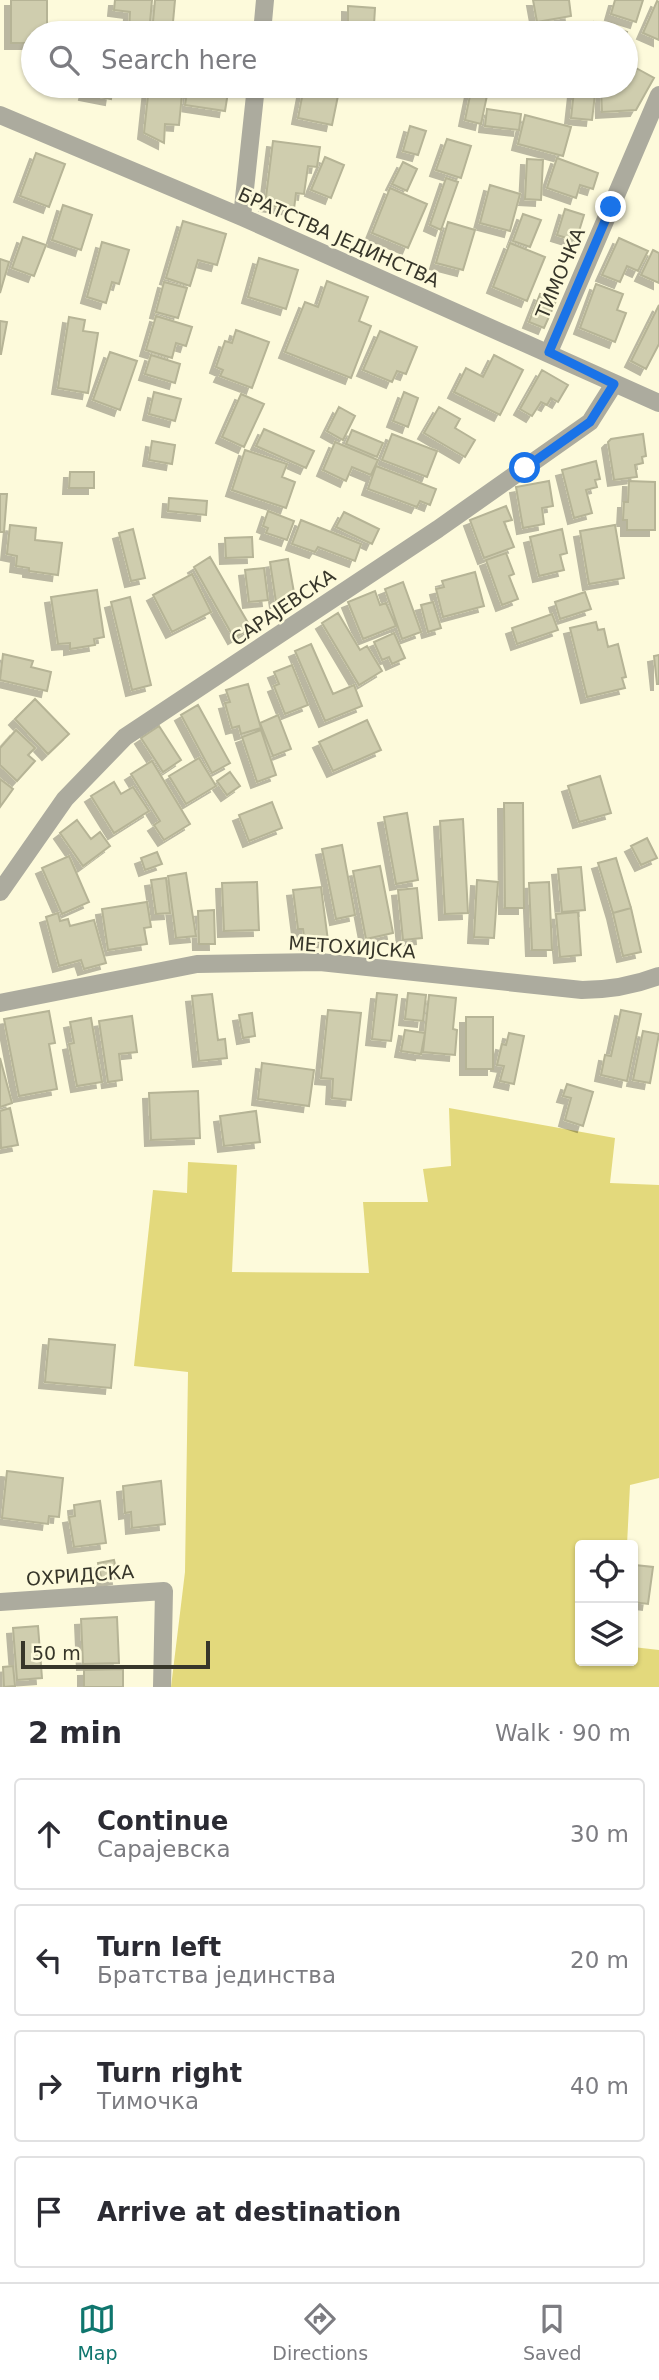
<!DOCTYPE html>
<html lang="en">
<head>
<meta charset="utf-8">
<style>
	body { margin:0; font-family:"DejaVu Sans",sans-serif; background:#f2f2f3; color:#2b2b33 }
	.controls { position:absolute; right:21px; bottom:21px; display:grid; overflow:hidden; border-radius:7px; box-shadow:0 2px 5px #0004 }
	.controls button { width:63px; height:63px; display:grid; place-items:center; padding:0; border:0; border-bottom:2px solid #e1e1e2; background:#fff; color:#2b2b33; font:35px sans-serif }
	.scale { position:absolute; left:21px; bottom:18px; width:189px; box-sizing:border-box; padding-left:7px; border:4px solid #37362a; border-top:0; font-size:19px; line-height:24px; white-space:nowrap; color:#37362a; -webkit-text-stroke:5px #fdfadb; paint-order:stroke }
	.stop { position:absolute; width:21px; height:21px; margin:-16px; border:5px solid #1a73e8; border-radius:50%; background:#fff }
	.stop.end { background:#1a73e8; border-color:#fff; box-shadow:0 2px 7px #0008 }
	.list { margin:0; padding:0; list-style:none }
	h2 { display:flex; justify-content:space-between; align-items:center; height:91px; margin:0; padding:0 28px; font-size:30px }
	h2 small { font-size:23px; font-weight:400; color:#7c7c81 }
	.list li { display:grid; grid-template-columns:46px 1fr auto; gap:21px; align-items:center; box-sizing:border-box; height:112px; margin:0 14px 14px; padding:0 14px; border:2px solid #e1e1e2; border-radius:7px }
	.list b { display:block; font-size:26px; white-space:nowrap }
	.list p { margin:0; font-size:23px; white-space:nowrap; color:#7c7c81 }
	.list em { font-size:23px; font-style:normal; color:#7c7c81 }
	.icon { flex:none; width:38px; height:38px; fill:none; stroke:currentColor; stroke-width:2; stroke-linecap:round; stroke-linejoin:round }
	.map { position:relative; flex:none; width:659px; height:1687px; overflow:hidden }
	.search { position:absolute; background:#fff; box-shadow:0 2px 5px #0004; left:21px; right:21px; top:21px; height:77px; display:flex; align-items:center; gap:18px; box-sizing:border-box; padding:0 24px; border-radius:38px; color:#7c7c81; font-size:26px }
	.sheet { height:595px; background:#fff }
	nav { display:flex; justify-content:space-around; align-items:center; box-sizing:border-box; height:98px; border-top:2px solid #e1e1e2; background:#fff; font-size:19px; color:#7c7c81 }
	nav a { display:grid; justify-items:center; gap:4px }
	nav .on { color:#0f766e }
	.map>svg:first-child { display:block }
</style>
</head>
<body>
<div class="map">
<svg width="659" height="1687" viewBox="0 0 659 1687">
	<defs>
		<filter id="shadow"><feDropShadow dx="-6" dy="6" stdDeviation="0" flood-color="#0004"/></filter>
	</defs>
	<rect width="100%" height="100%" fill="#fdfadb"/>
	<!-- green -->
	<path fill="#e3d97c" d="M449 1108 615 1138 610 1183 659 1185V1478L630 1485 627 1545H580V1661H633V1647L659 1650V1687H171L185 1572 188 1372 134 1366 153 1190 187 1193 188 1162 237 1165 232 1272 369 1273 363 1202H428L423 1169 451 1166Z"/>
	<!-- building -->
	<path fill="#cfcdae" stroke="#b6b496" stroke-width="2" filter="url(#shadow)" d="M11 0H47V33H33V43H11Z
		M115 0H152L149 33H129L130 12 114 10Z
		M155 0H175L172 33H152Z
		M533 0H569L571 16 537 22Z
		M615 0H643L636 22 611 14Z
		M657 1 659 2V40L643 33Z
		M348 6 375 8 374 25 348 24Z
		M594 22 627 32 626 36V33H590Z
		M299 25 321 27V33H298Z
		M52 26 83 28 82 33H51Z
		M489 28 522 30V33H460V31L489 33Z
		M561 29V33H525V31Z
		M636 68 654 78 636 110 602 112 601 88 625 87Z
		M87 86H113L111 99 85 94Z
		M149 86H170L169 93 182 94 179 125 165 124 164 143 144 133Z
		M188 86H229L225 111 185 105Z
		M312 86H340L332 125 298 118 303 92 311 94Z
		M472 86H489L481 124 465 120Z
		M574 91 595 94 592 120 571 118Z
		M487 109 521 114 519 130 485 126Z
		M525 115 571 127 563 156 518 144Z
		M410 126 426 131 418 155 403 151Z
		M447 139 471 146 461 178 436 170Z
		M273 141 320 147 317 167 308 166 304 194 296 193 294 209 265 205Z
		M36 153 65 164 49 207 20 196Z
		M325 157 344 165 331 198 311 190Z
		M557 158 598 173 593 189 580 185 576 198 547 188Z
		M527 159 543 160 541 200 525 199Z
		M403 162 417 169 407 191 392 184Z
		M446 178 458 182 441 230 430 225Z
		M490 185 520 194 510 231 480 223Z
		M390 188 427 204 408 248 372 233Z
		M63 205 92 215 81 250 52 240Z
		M565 209 584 215 576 241 557 235Z
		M523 214 541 220 530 247 513 241Z
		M183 221 226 234 217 265 198 260 190 286 166 278Z
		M448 222 475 230 463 270 436 263Z
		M23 237 46 245 34 276 12 268Z
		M619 238 648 251 638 271 627 266 620 282 602 275Z
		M102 242 129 250 119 284 112 282 106 303 87 297Z
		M510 243 545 257 527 301 493 287Z
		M653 250 659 253V283L641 275Z
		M259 258 298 270 286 309 248 297Z
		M0 259 9 262 0 293Z
		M327 281 368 297 359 321 371 326 351 378 285 352 305 302 318 307Z
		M164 282 187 288 178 318 156 312Z
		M596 284 623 294 617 310 626 313 615 342 580 328Z
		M540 294 556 301 544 328 529 322Z
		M659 305V344L646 369 631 361Z
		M156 316 192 327 186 346 176 343 172 358 146 350Z
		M69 317 85 320 83 331 98 333 88 393 58 388Z
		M0 321 7 322 1 354H0Z
		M236 330 269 342 252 388 220 376 223 370 216 367 225 341 232 343Z
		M380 331 417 347 406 374 397 371 392 382 363 370Z
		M110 352 137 361 120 410 93 400Z
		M151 355 180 364 175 383 145 374Z
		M494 355 523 370 500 415 454 392 466 368 483 377Z
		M542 370 568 385 558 402 551 398 547 405 541 402 532 416 520 409Z
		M154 392 181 399 175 421 149 414Z
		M404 392 418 398 408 427 393 421Z
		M241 394 264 404 244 447 222 437Z
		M339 407 355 416 343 440 327 431Z
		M439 407 460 419 455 428 475 440 465 457 424 433Z
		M264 429 314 451 306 468 256 446Z
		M352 430 383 443 377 457 346 444Z
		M392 434 437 451 427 477 382 460Z
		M643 434 646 456 642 457 643 463 635 465 637 477 614 480 608 442 611 439Z
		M152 441 175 445 172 464 149 460Z
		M335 442 378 460 371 475 352 467 346 481 323 470Z
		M245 450 287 464 282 477 295 482 286 508 232 490Z
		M596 461 600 479 595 480 597 487 586 490 592 513 574 518 562 470Z
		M376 466 436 489 430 505 420 501 417 507 368 489Z
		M70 472H94V488H69Z
		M549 481 553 506 542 508 544 524 523 528 516 487Z
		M629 481 655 482V530H627V520H623L624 502H628Z
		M0 494H7L4 532H0Z
		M169 498 207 501 206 515 168 511Z
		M506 506 512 520 504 522 514 547 484 558 470 520Z
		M268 511 294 521 287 540 266 533 268 528 263 526Z
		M344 512 379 529 372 544 336 527Z
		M301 520 361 544 355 561 318 547 315 552 292 544Z
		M10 525 36 528 35 540 62 543 58 575 29 571V568L16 566 17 556 7 554Z
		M615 525 624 578 589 584 580 531Z
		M133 529 145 578 131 581 119 533Z
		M562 529 567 553 560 555 564 570 539 576 530 537Z
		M252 537 253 557 226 558 225 538Z
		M506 553 514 574 509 576 518 599 502 605 486 560Z
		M210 557 251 628 234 638 194 567Z
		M288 559 295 598 276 602 270 562Z
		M264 568 268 600 249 602 245 570Z
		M475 572 484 606 443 617 436 589 444 587 442 581Z
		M192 574 211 612 172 632 153 595Z
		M403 582 421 632 402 639 385 589Z
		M97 590 104 637 94 639 95 645 70 649V643L58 644 51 597Z
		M375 591 380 605 386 603 396 626 363 639 348 602Z
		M585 592 591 609 560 619 555 602Z
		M130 597 151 685 132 690 111 602Z
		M433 602 441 628 428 632 421 605Z
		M338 613 360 650 367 646 382 671 359 685 322 623Z
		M552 614 558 630 517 644 512 628Z
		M596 622 598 630 604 629 608 647 618 644 626 677 622 678 625 688 587 697 570 628Z
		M394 633 405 658 392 664 389 657 382 660 374 642Z
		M311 644 333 694 354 685 362 706 325 721 295 651Z
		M3 654 33 661 31 667 51 672 47 691 0 680Z
		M659 655V684H657L654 656Z
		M292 665 308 705 285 714 274 686 279 684 274 672Z
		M248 684 261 728 241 734 239 726 232 728 225 703 230 702 226 690Z
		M35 699 69 734 48 754 15 719Z
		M198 705 230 763 212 773 181 715Z
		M278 715 291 749 273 756 260 723Z
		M367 720 381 750 333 771 319 742Z
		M159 726 181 760 163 772 141 738Z
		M16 730 35 748 28 755 35 761 17 781 0 765V748Z
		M261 730 276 775 257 782 242 737Z
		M199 758 216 786 186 804 169 776Z
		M152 761 190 824 164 840 154 825 160 821 131 774Z
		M230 772 240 786 227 795 217 781Z
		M600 776 611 813 579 822 568 786Z
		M0 779 13 789 0 807Z
		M114 782 121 794 133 787 149 811 114 833 91 796Z
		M272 802 282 828 249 841 239 815Z
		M504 803H523L524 908H505Z
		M407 813 418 880 396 884 384 817Z
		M463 819 468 913 445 914 440 821Z
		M77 820 91 839 100 832 110 846 83 866 60 833Z
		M647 838 657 858 641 865 631 846Z
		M342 845 355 915 336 919 322 849Z
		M157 852 162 864 145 870 141 858Z
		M69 856 89 902 62 914 42 868Z
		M616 858 631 908 613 913 598 863Z
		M380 866 393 933 366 939 353 871Z
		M581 867 585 910 562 912 558 869Z
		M186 873 196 936 176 938 168 876Z
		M166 878 170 913 156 914 151 880Z
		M477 880 498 882 494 938 474 937Z
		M257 882 259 930 224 931 222 883Z
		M549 882 552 950H532L529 883Z
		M321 887 328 941 305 944 303 929H298L293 890Z
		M417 888 422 938 403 940 398 890Z
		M147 902 151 927 144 928 147 944 108 950 102 909Z
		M631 908 641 952 623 956 613 913Z
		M214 910 215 944H199L198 911Z
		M578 912 581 955 560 957 556 914Z
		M58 913 60 921 68 919 70 926 94 920 106 963 84 969 81 960 59 966 46 917Z
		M377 993 397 995 391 1041 372 1039Z
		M408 993 426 995 423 1021 405 1019Z
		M212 994 218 1040 225 1039 227 1058 199 1061 192 996Z
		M429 995 456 998 453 1029 457 1030 455 1055 423 1052Z
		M328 1010 361 1013 351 1100 332 1098 333 1079 321 1078Z
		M621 1010 641 1014 627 1081 601 1075 605 1055 611 1056Z
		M49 1011 55 1043 49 1044 57 1089 19 1096 4 1019Z
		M252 1013 255 1036 243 1038 239 1015Z
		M132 1016 137 1052 119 1054 122 1080 108 1082 99 1021Z
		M466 1017H493V1069H466Z
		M91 1018 102 1082 77 1086 69 1044 74 1043 70 1022Z
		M405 1030 425 1033 421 1054 401 1051Z
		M643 1031 659 1034 650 1083 633 1080Z
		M509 1033 524 1036 514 1084 500 1081 504 1066 497 1065 502 1044 506 1045Z
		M0 1058 12 1103 0 1107Z
		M262 1063 314 1070 309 1106 258 1099Z
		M567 1084 593 1092 583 1126 565 1120 571 1098 563 1096Z
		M198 1091 200 1138 151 1140 149 1093Z
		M10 1108 18 1145 1 1148 0 1111Z
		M256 1111 260 1142 224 1146 220 1116Z
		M49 1339 115 1345 111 1388 45 1382Z
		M7 1471 63 1478 59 1517 49 1516 48 1524 2 1518Z
		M161 1481 165 1524 132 1528 131 1512 125 1513 123 1486Z
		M100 1501 106 1543 74 1547 69 1517 75 1516 74 1505Z
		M114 1560 118 1578 102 1581 98 1563Z
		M635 1565 653 1567 648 1604 633 1602Z
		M117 1617 119 1663 83 1664 81 1619Z
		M38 1626 42 1678 17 1680 13 1628Z
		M13 1666 15 1686 4 1687 3 1667Z
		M123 1669V1687H84V1670Z"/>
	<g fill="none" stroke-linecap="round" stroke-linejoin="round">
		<!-- street -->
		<path stroke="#acab9e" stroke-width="18" d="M262 33 265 0
			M0 115 242 217 659 403
			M242 217 256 86
			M549 352 659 95
			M0 892 65 799 125 737 438 529 590 422 614 384
			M0 1003 197 964 320 962 582 990C610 990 633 986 659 976
			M0 1602 164 1591 162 1687"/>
	</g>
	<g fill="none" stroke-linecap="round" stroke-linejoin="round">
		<!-- route -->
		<path stroke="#1a73e8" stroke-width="9" d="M525 468 590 422 614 384 549 352 611 207"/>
	</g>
	<g text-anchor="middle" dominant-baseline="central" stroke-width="5" stroke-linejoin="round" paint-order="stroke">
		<!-- street labels -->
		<g font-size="19" fill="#37362a" stroke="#fdfadb">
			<text transform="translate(339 237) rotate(24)">БРАТСТВА ЈЕДИНСТВА</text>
			<text transform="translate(560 273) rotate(-67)">ТИМОЧКА</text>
			<text transform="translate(283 607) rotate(-34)">САРАЈЕВСКА</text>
			<text transform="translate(352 947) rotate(4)">МЕТОХИЈСКА</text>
			<text transform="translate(80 1575) rotate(-4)">ОХРИДСКА</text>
		</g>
	</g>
</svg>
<div class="controls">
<button><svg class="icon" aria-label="locate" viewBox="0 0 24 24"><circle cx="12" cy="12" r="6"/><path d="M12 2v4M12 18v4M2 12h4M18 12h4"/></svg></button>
<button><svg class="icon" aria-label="layers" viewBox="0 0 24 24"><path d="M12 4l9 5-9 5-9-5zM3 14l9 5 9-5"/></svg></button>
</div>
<div class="scale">50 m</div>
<div class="stop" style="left:525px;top:468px"></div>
<div class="stop end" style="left:611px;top:207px"></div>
<div class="search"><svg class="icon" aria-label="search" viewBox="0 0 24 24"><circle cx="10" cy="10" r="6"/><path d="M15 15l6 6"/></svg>Search here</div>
</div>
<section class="sheet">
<h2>2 min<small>Walk · 90 m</small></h2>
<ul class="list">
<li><svg class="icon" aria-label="ahead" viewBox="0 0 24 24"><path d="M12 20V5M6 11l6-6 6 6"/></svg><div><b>Continue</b><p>Сарајевска</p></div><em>30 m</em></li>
<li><svg class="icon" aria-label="left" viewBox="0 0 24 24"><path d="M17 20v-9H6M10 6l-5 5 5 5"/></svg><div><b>Turn left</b><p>Братства јединства</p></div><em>20 m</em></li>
<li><svg class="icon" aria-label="right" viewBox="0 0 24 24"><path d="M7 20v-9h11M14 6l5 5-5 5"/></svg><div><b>Turn right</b><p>Тимочка</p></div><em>40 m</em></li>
<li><svg class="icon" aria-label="arrive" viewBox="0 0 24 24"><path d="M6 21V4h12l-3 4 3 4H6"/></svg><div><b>Arrive at destination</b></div></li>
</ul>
</section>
<nav>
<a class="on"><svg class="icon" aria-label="map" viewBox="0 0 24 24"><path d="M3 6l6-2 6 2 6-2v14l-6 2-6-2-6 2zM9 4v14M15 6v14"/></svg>Map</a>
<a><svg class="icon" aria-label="directions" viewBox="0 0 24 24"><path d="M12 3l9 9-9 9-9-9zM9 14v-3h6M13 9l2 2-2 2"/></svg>Directions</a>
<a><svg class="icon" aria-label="saved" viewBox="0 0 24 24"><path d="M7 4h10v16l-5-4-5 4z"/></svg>Saved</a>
</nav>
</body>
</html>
